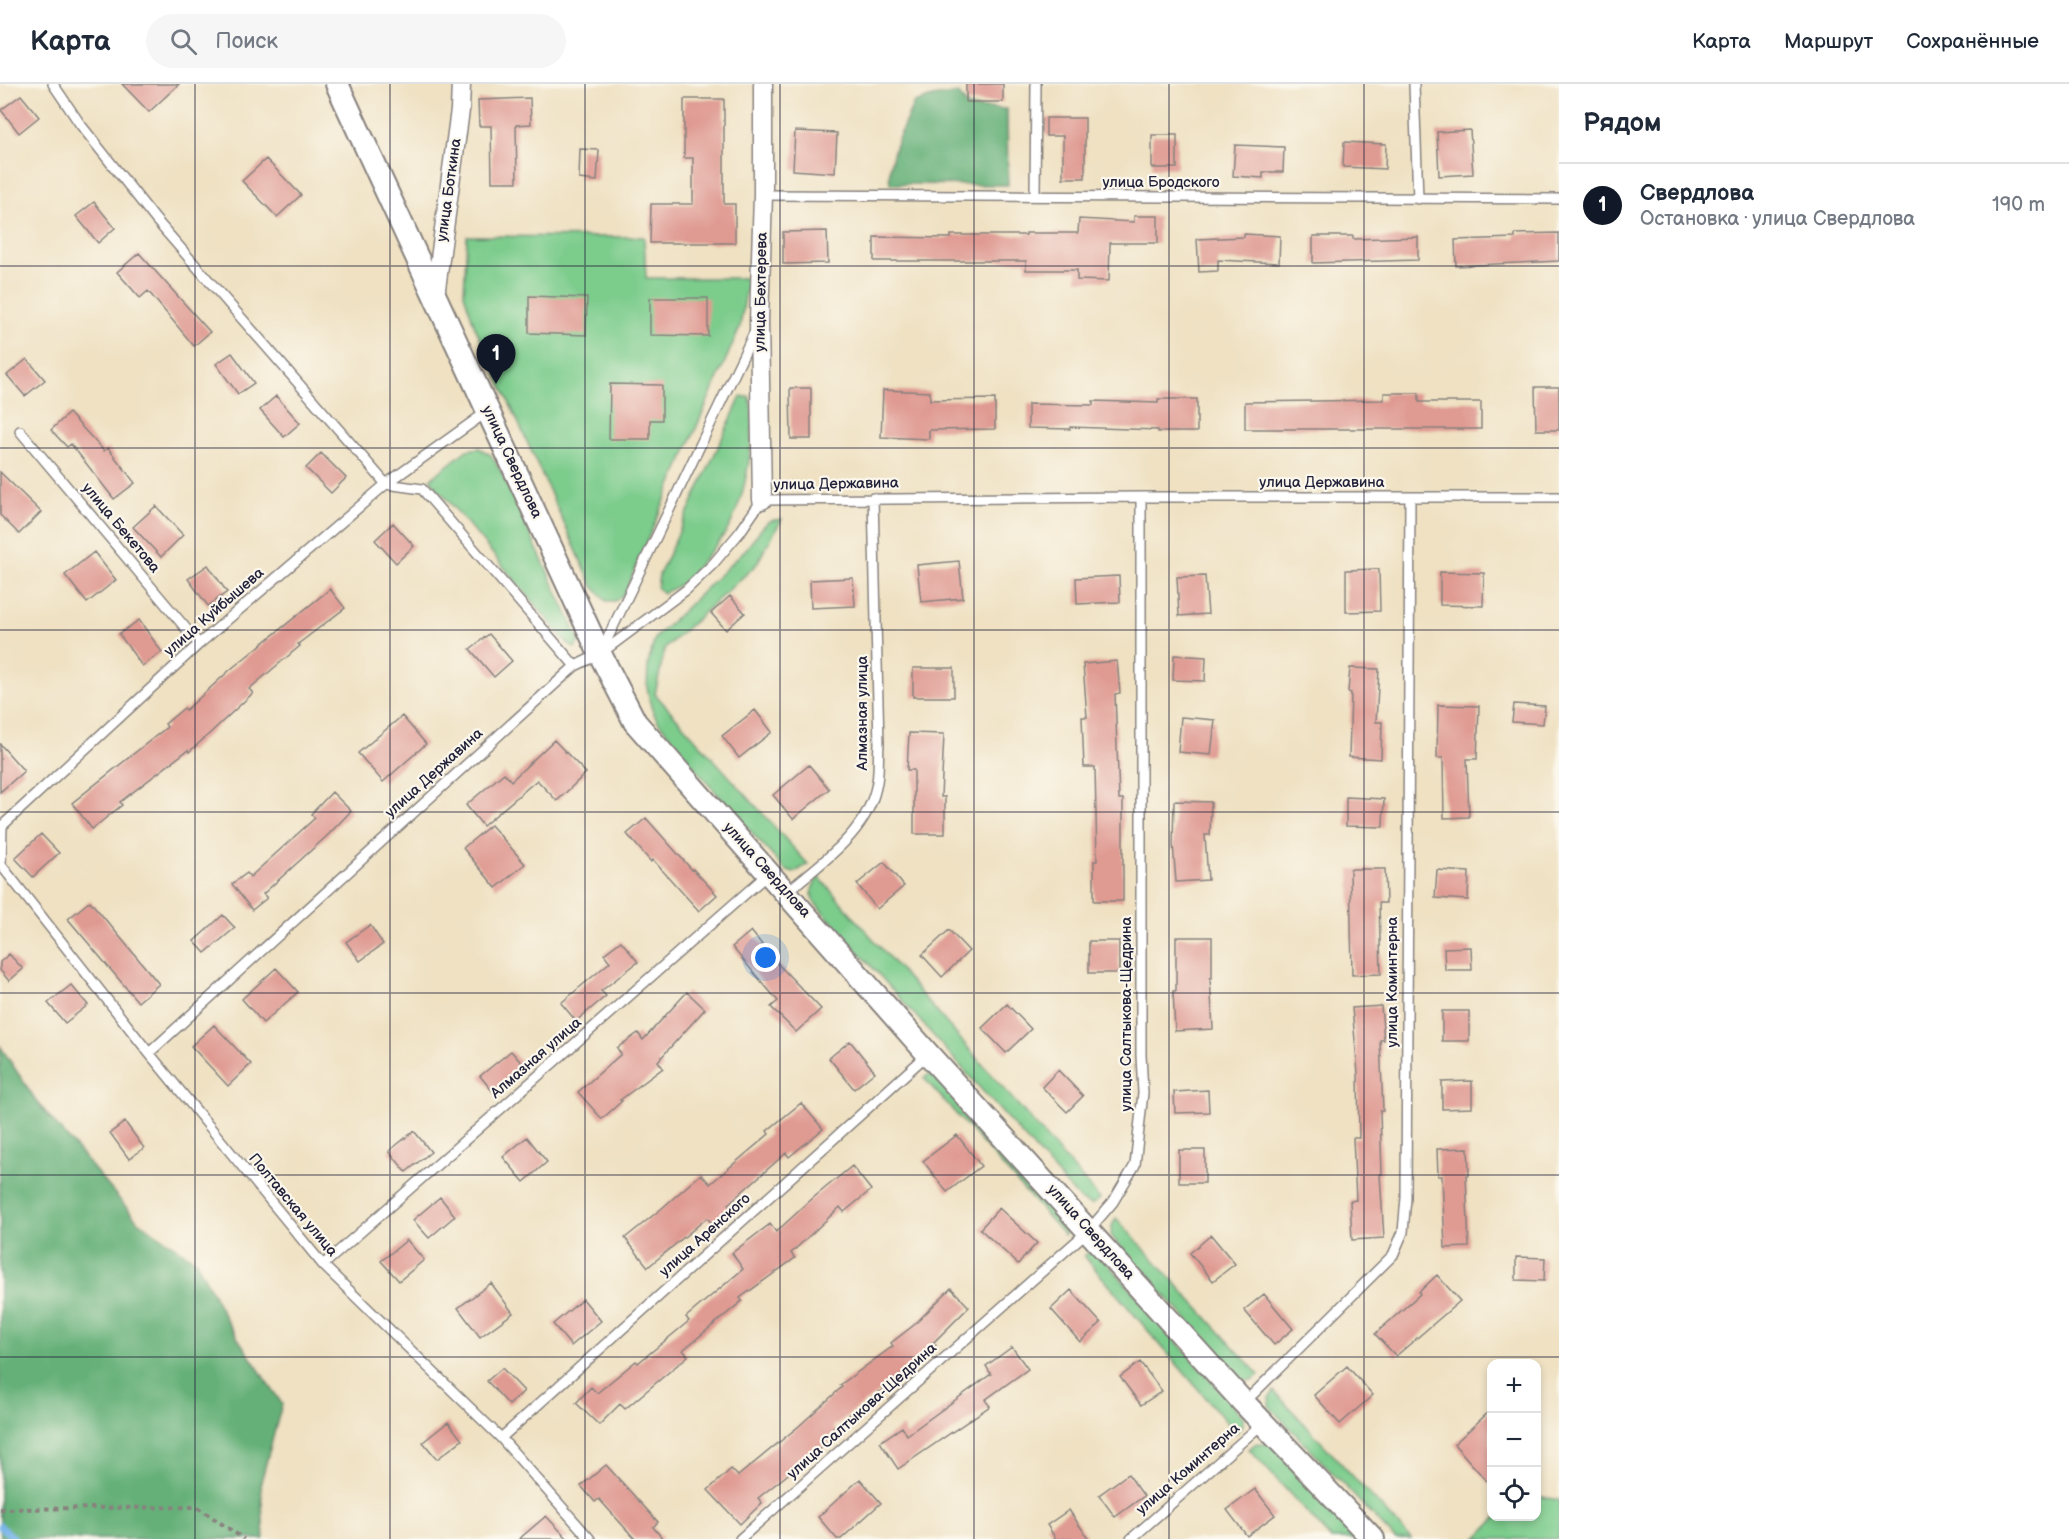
<!DOCTYPE html>
<html lang="ru">
<head>
<meta charset="utf-8">
<style>
	body { margin:0; font-family:"Balsamiq Sans",sans-serif; background:#f6f6f7; color:#1f2937 }
	.controls { position:absolute; right:18px; bottom:18px; display:grid; overflow:hidden; border-radius:12px; box-shadow:0 3px 9px #0003 }
	.controls button { width:54px; height:54px; display:grid; place-items:center; padding:0; border:0; border-bottom:2px solid #e0e1e3; background:#fff; color:#1f2937; font:30px sans-serif }
	.you { position:absolute; left:766px; top:874px; width:21px; height:21px; margin:-15px; border:4px solid #fff; border-radius:50%; background:#1a73e8; box-shadow:0 0 0 9px #1a73e833 }
	.badge { display:grid; place-items:center; width:39px; height:39px; border-radius:50%; background:#111827; color:#fff; font-size:20px; font-weight:700 }
	.pin { position:absolute; translate:-50% -50px; filter:drop-shadow(0 2px 3px #0008) }
	.pin::after { content:''; position:absolute; top:32px; width:21px; height:18px; background:inherit; clip-path:polygon(0 0,100% 0,50% 100%) }
	.list { margin:0; padding:0; list-style:none }
	h2 { display:flex; justify-content:space-between; align-items:center; height:78px; margin:0; padding:0 24px; font-size:26px }
	h2 small { font-size:20px; font-weight:400; color:#747a83 }
	.list li { display:grid; grid-template-columns:39px 1fr auto; gap:18px; align-items:center; box-sizing:border-box; height:84px; padding:0 24px; border-top:2px solid #e0e1e3 }
	.list b { display:block; font-size:22px; white-space:nowrap }
	.list p { margin:0; font-size:20px; white-space:nowrap; color:#747a83 }
	.list em { font-size:20px; font-style:normal; color:#747a83 }
	.icon { flex:none; width:33px; height:33px; fill:none; stroke:currentColor; stroke-width:2; stroke-linecap:round; stroke-linejoin:round }
	.map { position:relative; flex:none; width:1559px; height:1455px; overflow:hidden }
	header { display:flex; align-items:center; gap:36px; box-sizing:border-box; height:84px; padding:0 30px; background:#fff; border-bottom:2px solid #e0e1e3 }
	header strong { font-size:28px }
	nav { display:flex; gap:33px; margin-inline-start:auto; font-size:21px }
	.search { width:420px; height:54px; background:#f6f6f7; display:flex; align-items:center; gap:15px; box-sizing:border-box; padding:0 21px; border-radius:33px; color:#747a83; font-size:22px }
	main { display:flex }
	aside { flex:1; background:#fff }
	.map>svg:first-child { display:block }
</style>
</head>
<body>
<header>
<strong>Карта</strong>
<div class="search"><svg class="icon" aria-label="search" viewBox="0 0 24 24"><circle cx="10" cy="10" r="6"/><path d="M15 15l6 6"/></svg>Поиск</div>
<nav><a>Карта</a><a>Маршрут</a><a>Сохранённые</a></nav>
</header>
<main>
<div class="map">
<svg width="1559" height="1455" viewBox="0 0 1559 1455">
	<rect width="100%" height="100%" fill="#fbf7ec"/>
	<filter id="ink" filterUnits="userSpaceOnUse"><feTurbulence type="fractalNoise" baseFrequency=".0167" numOctaves="2"/><feDisplacementMap in="SourceGraphic" scale="12" xChannelSelector="R" yChannelSelector="G"/><feConvolveMatrix kernelMatrix="1 2 1 2 8 2 1 2 1" color-interpolation-filters="sRGB"/></filter>
	<filter id="wash" filterUnits="userSpaceOnUse"><feTurbulence type="fractalNoise" baseFrequency=".008" numOctaves="4" result="noise"/><feDisplacementMap in="SourceGraphic" scale="24" xChannelSelector="R" yChannelSelector="G"/><feGaussianBlur stdDeviation="1.35" result="paint"/><feColorMatrix in="noise" values="0 0 0 0 0 0 0 0 0 0 0 0 0 0 0 0 0 1.4 0 .05"/><feComposite in="paint" operator="in"/></filter>
	<g filter="url(#wash)">
		<rect width="100%" height="100%" fill="#efe1c2"/>
		<!-- green -->
		<path fill="#7ccc8c" stroke="#4f7764" stroke-width="1.5" d="M467 152 644 153 646 194H748L740 243 624 510 615 517H606L592 501 475 243 464 210Z
			M741 313H750C757 349 746 413 728 445 722 456 710 467 702 477 691 491 680 503 663 509L657 504 659 491Z
			M479 364 491 371 500 386 580 557 575 564 569 561 430 395 467 366Z
			M782 435 756 481 665 564 655 610 808 780 794 789 785 786 704 695 657 636 651 623 647 603 648 580 655 554 747 464 762 444 769 437Z
			M819 793 1100 1115 1091 1121 1080 1116 814 818C810 807 812 802 819 793Z
			M935 989 1070 1139 1068 1146 1064 1151 924 994 928 991Z
			M1116 1134 1259 1291C1250 1298 1247 1299 1238 1292L1111 1152 1112 1142Z
			M1097 1167 1244 1334 1241 1343 1236 1349 1084 1172 1089 1168Z
			M1274 1307 1411 1455H1395L1269 1322 1270 1313Z
			M1256 1359 1272 1361 1357 1455H1331L1249 1365Z
			M1537 1412 1559 1416V1455H1476L1497 1433 1536 1432Z"/>
		<!-- forest -->
		<path fill="#65b078" stroke="#44695a" stroke-width="1.5" d="M958 9 968 23 1007 25 1008 101 890 100C886 75 904 41 914 19L932 13Z
			M0 962 37 1018 137 1136 196 1177 229 1241 282 1320 261 1398 264 1455H0Z"/>
		<g fill="none" stroke-linecap="round" stroke-linejoin="round">
			<!-- stream -->
			<path stroke="#78b4ea" stroke-width="7" d="M0 1442 15 1455"/>
		</g>
		<g id="blocks">
			<!-- building -->
			<path fill="#df9a92" d="M122 0H179L149 28Z
				M966 0H1003V18H966Z
				M21 11 39 33 19 49 1 26Z
				M530 14 531 40 516 41 517 98H492L491 42H479L478 16Z
				M684 15H724V120H735V159H650L651 120H693V74H684Z
				M1046 34H1085V94H1063V52H1046Z
				M1470 46 1473 90 1439 92 1437 48Z
				M795 47 837 49 835 89 793 86Z
				M1152 51H1177V84H1152Z
				M1344 58 1386 60 1385 85 1343 83Z
				M1235 61 1284 63 1283 88H1263V94L1233 92Z
				M580 65 599 66 597 97 579 95Z
				M266 75 301 111 277 133 242 97Z
				M94 118 115 144 98 159 76 132Z
				M1134 132H1158V159H1110L1109 197 1077 196V186H1026V177H874V153L951 154V151H1026V149H1078L1079 135 1134 138Z
				M827 147 828 179 783 180V148Z
				M1559 149V177L1456 182 1455 156 1515 154V150Z
				M1244 150 1280 152 1279 179 1218 176V187L1199 188 1197 155 1244 153Z
				M1313 152H1353V155L1418 153V176L1313 179Z
				M139 169 210 248 194 262 148 207 140 214 117 188Z
				M529 212 587 214 586 251 529 249Z
				M650 214H708V252L650 251Z
				M232 269 254 299 238 310 216 280Z
				M27 275 45 296 25 312 7 291Z
				M610 300 662 301V336H650V355H609Z
				M1535 303H1559V346H1536Z
				M790 304H811V355H791Z
				M883 306 930 308V316L995 315V345L929 346V355L881 353Z
				M1384 309H1419V318H1481V345H1245V318L1384 316Z
				M276 312 300 339 284 353 260 326Z
				M1158 315H1197V348H1158V346L1070 343V345L1028 344V320L1093 321V317L1158 319Z
				M69 329 104 367 108 364 135 399 114 415 71 360 67 363 51 346Z
				M321 369 346 394 331 409 306 384Z
				M0 388 41 428 19 450 0 431Z
				M156 422 183 451 161 473 133 443Z
				M393 439 414 462 396 479 375 456Z
				M94 468 116 496 87 519 65 491Z
				M959 477 963 514 921 518 917 481Z
				M208 481 227 508 208 522 188 495Z
				M1379 485 1380 527 1346 528V486Z
				M1440 488 1484 489 1483 522 1440 521Z
				M1119 492 1120 518 1077 520 1076 494Z
				M1205 492 1208 530 1179 532 1177 493Z
				M853 494 855 522 811 524 810 496Z
				M330 505 345 524 298 560 300 562 249 605 253 609 208 651 189 668 188 666 120 718 122 721 92 745 72 719 167 643 165 640 184 624 186 626 231 585Z
				M730 512 745 529 726 546 711 529Z
				M139 536 162 568 142 582 119 550Z
				M489 550 512 577 494 593 470 565Z
				M1174 571 1206 573 1205 597 1173 596Z
				M1117 577 1120 609 1115 610 1119 715H1123V817H1094V777H1097L1095 683H1084L1082 633H1087L1083 580Z
				M913 584H954V613H913Z
				M1350 584 1379 585 1376 638H1382L1381 675 1349 673 1351 609 1348 608Z
				M1514 620 1545 622 1543 640 1512 638Z
				M1438 621 1479 622 1477 675H1467L1469 733 1444 734 1443 674H1437Z
				M755 626 772 648 739 674 722 652Z
				M402 632 426 660 383 698 358 669Z
				M1181 633 1215 636 1211 671 1178 668Z
				M909 649 944 650 941 713H945V750H914V686H907Z
				M554 656 586 689 557 717 537 696 483 742 466 721 504 689 511 697Z
				M0 660 24 687 0 708Z
				M809 681 829 705 793 735 773 711Z
				M332 708 351 727 328 751 263 810 267 814 252 826 232 800 247 789 250 793 315 734 311 730Z
				M1346 713 1384 715 1383 743 1346 742Z
				M1174 717 1211 718 1210 751H1205L1208 796 1176 798 1173 760Z
				M646 734 692 786 693 785 717 811 699 827 653 776 651 778 627 750Z
				M491 741 525 780 496 804 463 764Z
				M41 750 59 769 33 793 15 774Z
				M884 778 904 802 877 825 857 800Z
				M1350 785H1385L1386 819H1379L1381 890 1352 891Z
				M1437 786 1469 788 1468 816 1435 814Z
				M90 817 159 900 138 918 68 835Z
				M223 831 235 844 205 869 194 857Z
				M370 841 383 860 360 877 346 858Z
				M949 846 969 867 942 893 922 871Z
				M751 847 777 879 821 925 796 948 771 923 778 917 732 863Z
				M1176 853H1212V894H1210L1213 945 1175 947 1173 907H1176Z
				M621 857 638 878 601 907 606 912 576 937 561 919 610 878 604 870Z
				M1089 857H1119V889H1089Z
				M1471 863 1472 886H1445L1444 864Z
				M9 870 23 885 9 897 0 886V878Z
				M276 884 298 908 263 939 242 915Z
				M71 901 88 921 65 939 48 919Z
				M687 908 705 925 658 977 663 984 620 1016 622 1017 602 1035 578 1008 621 970 617 964 638 949 643 956Z
				M1007 920 1031 945 1006 969 982 944Z
				M1381 922 1384 956H1380L1383 1027H1380L1382 1090H1380L1384 1154 1352 1156 1350 1117 1356 1116 1353 1054H1359L1358 989 1352 924Z
				M1442 927H1469V957H1442Z
				M214 941 251 980 228 1002 191 962Z
				M850 957 875 988 854 1005 829 974Z
				M511 967 525 983 494 1009 480 992Z
				M1058 986 1083 1012 1067 1028 1042 1003Z
				M1472 997V1024L1442 1025V998Z
				M1208 1006 1209 1028 1175 1029 1174 1008Z
				M801 1019 823 1045 789 1073 786 1069 728 1120 732 1125 714 1141 707 1134 648 1183 625 1154 661 1125 701 1090 710 1100 769 1050 767 1047Z
				M125 1038 144 1064 129 1075 110 1049Z
				M414 1047 431 1068 406 1088 389 1067Z
				M957 1051 981 1082 947 1108 923 1077Z
				M527 1053 547 1078 524 1098 503 1073Z
				M1468 1064 1469 1091H1466L1469 1163 1445 1164 1442 1092H1438L1437 1065Z
				M1179 1066H1205V1099H1179Z
				M852 1082 871 1106 844 1128 840 1123 791 1169 795 1174 740 1214 742 1217 683 1266 688 1272 625 1325 620 1320 599 1341 576 1319 591 1303 597 1309 636 1277 638 1279 689 1237 686 1233 743 1185 732 1169 770 1140 776 1148 813 1114Z
				M440 1113 455 1132 429 1154 413 1136Z
				M999 1124 1037 1159 1018 1180 980 1145Z
				M1211 1151 1235 1180 1213 1197 1190 1169Z
				M407 1156 424 1176 399 1197 381 1177Z
				M1516 1173 1545 1174 1544 1197 1516 1196Z
				M1437 1191 1460 1217 1396 1272 1375 1250 1420 1210 1419 1208Z
				M491 1199 513 1229 480 1253 458 1224Z
				M951 1204 969 1223 933 1259 936 1261 892 1298 833 1343 839 1350 758 1414 762 1419 740 1440 708 1406 731 1385 738 1392 799 1342 842 1303 840 1301 893 1262 891 1259 914 1241Z
				M1071 1206 1101 1239 1080 1258 1051 1225Z
				M1264 1210 1293 1245 1274 1261 1244 1226Z
				M583 1215 601 1237 571 1262 553 1240Z
				M1012 1263 1028 1285 985 1316 990 1322 898 1385 880 1358 902 1343 907 1351 991 1290 986 1282Z
				M1140 1278 1162 1307 1141 1321 1120 1293Z
				M1347 1282 1373 1311 1340 1340 1314 1311Z
				M502 1284 524 1307 509 1321 487 1297Z
				M1491 1326V1402L1454 1360Z
				M448 1338 462 1356 437 1375 423 1358Z
				M606 1381 658 1438 653 1443 663 1455H635L599 1415 595 1418 581 1402Z
				M1128 1390 1144 1412 1115 1433 1099 1411Z
				M860 1395 881 1419 841 1455H837L818 1433Z
				M1255 1405 1275 1431 1247 1452 1227 1426Z
				M1069 1426 1077 1438 1089 1455H1056L1047 1441Z
				M546 1432 568 1455H519Z"/>
		</g>
	</g>
	<g filter="url(#ink)">
		<use href="#blocks" fill-opacity="0" stroke="#88827e" stroke-width="1.5"/>
		<g fill="none" stroke-linecap="round" stroke-linejoin="round">
			<!-- service casing -->
			<g stroke="#88827e" stroke-width="12">
				<path id="service" d="M53 0 80 40 156 136 386 400 422 405 575 582
					M1414 0 1418 115
					M763 111 1559 115
					M1035 112 1036 0
					M488 327 386 400 199 560 2 742 1 781 149 969 323 1181 501 1354 590 1455
					M20 347 199 560
					M601 568 756 245
					M787 808C823 777 869 748 877 698 879 686 878 672 879 660L873 414
					M149 969 575 582 600 570 686 506 713 480 740 448 762 416 1141 413H1559
					M323 1181 769 789
					M1245 1318 1393 1171 1403 1148 1406 1114 1410 413
					M501 1354 928 970
					M740 1455 1089 1146 1113 1118 1135 1081 1143 1009 1141 971V413
					M1131 1455 1262 1340"/>
			</g>
			<!-- minor casing -->
			<g stroke="#88827e" stroke-width="21">
				<path id="minor" d="M435 212 460 26 461 0
					M762 416 759 237 763 111V0"/>
			</g>
			<!-- tertiary casing -->
			<g stroke="#88827e" stroke-width="26">
				<path id="tertiary" d="M337 0 600 570 635 638 928 970 1244 1319 1373 1455"/>
			</g>
			<!-- path -->
			<path stroke="#88827e" stroke-width="4" stroke-dasharray="4.5 4.5" stroke-linecap="butt" d="M0 1425 197 1423 244 1455"/>
			<!-- service -->
			<use href="#service" stroke="#fff" stroke-width="9"/>
			<!-- minor -->
			<use href="#minor" stroke="#fff" stroke-width="18"/>
			<!-- tertiary -->
			<use href="#tertiary" stroke="#fff" stroke-width="22"/>
		</g>
	</g>
	<!-- grid -->
	<path fill="none" stroke="#22223b" stroke-width="1.5" stroke-opacity="0.55" d="M195 0V1455M390 0V1455M585 0V1455M780 0V1455M974 0V1455M1169 0V1455M1364 0V1455M0 182H1559M0 364H1559M0 546H1559M0 728H1559M0 909H1559M0 1091H1559M0 1273H1559"/>
	<g text-anchor="middle" dominant-baseline="central" stroke-width="4.5" stroke-linejoin="round" paint-order="stroke">
		<!-- street labels -->
		<g font-size="15" fill="#22223b" stroke="#fbf7ec">
			<text x="1161" y="98">улица Бродского</text>
			<text transform="translate(449 106) rotate(-82)">улица Боткина</text>
			<text transform="translate(761 208) rotate(-89)">улица Бехтерева</text>
			<text transform="translate(512 378) rotate(65)">улица Свердлова</text>
			<text x="1322" y="398">улица Державина</text>
			<text transform="translate(836 400) rotate(-1)">улица Державина</text>
			<text transform="translate(121 444) rotate(50)">улица Бекетова</text>
			<text transform="translate(214 528) rotate(-41)">улица Куйбышева</text>
			<text transform="translate(862 629) rotate(-90)">Алмазная улица</text>
			<text transform="translate(434 689) rotate(-42)">улица Державина</text>
			<text transform="translate(767 786) rotate(48)">улица Свердлова</text>
			<text transform="translate(1392 898) rotate(-90)">улица Коминтерна</text>
			<text transform="translate(1126 930) rotate(-90)">улица Салтыкова-Щедрина</text>
			<text transform="translate(536 974) rotate(-41)">Алмазная улица</text>
			<text transform="translate(293 1121) rotate(50)">Полтавская улица</text>
			<text transform="translate(1091 1148) rotate(48)">улица Свердлова</text>
			<text transform="translate(705 1151) rotate(-42)">улица Аренского</text>
			<text transform="translate(862 1327) rotate(-42)">улица Салтыкова-Щедрина</text>
			<text transform="translate(1188 1385) rotate(-41)">улица Коминтерна</text>
		</g>
	</g>
</svg>
<div class="controls">
<button>+</button>
<button>−</button>
<button><svg class="icon" aria-label="locate" viewBox="0 0 24 24"><circle cx="12" cy="12" r="6"/><path d="M12 2v4M12 18v4M2 12h4M18 12h4"/></svg></button>
</div>
<div class="you"></div>
<div class="pin badge" style="left:496px;top:300px">1</div>
</div>
<aside>
<h2>Рядом<small></small></h2>
<ul class="list">
<li><span class="badge">1</span><div><b>Свердлова</b><p>Остановка · улица Свердлова</p></div><em>190 m</em></li>
</ul>
</aside>
</main>
</body>
</html>
